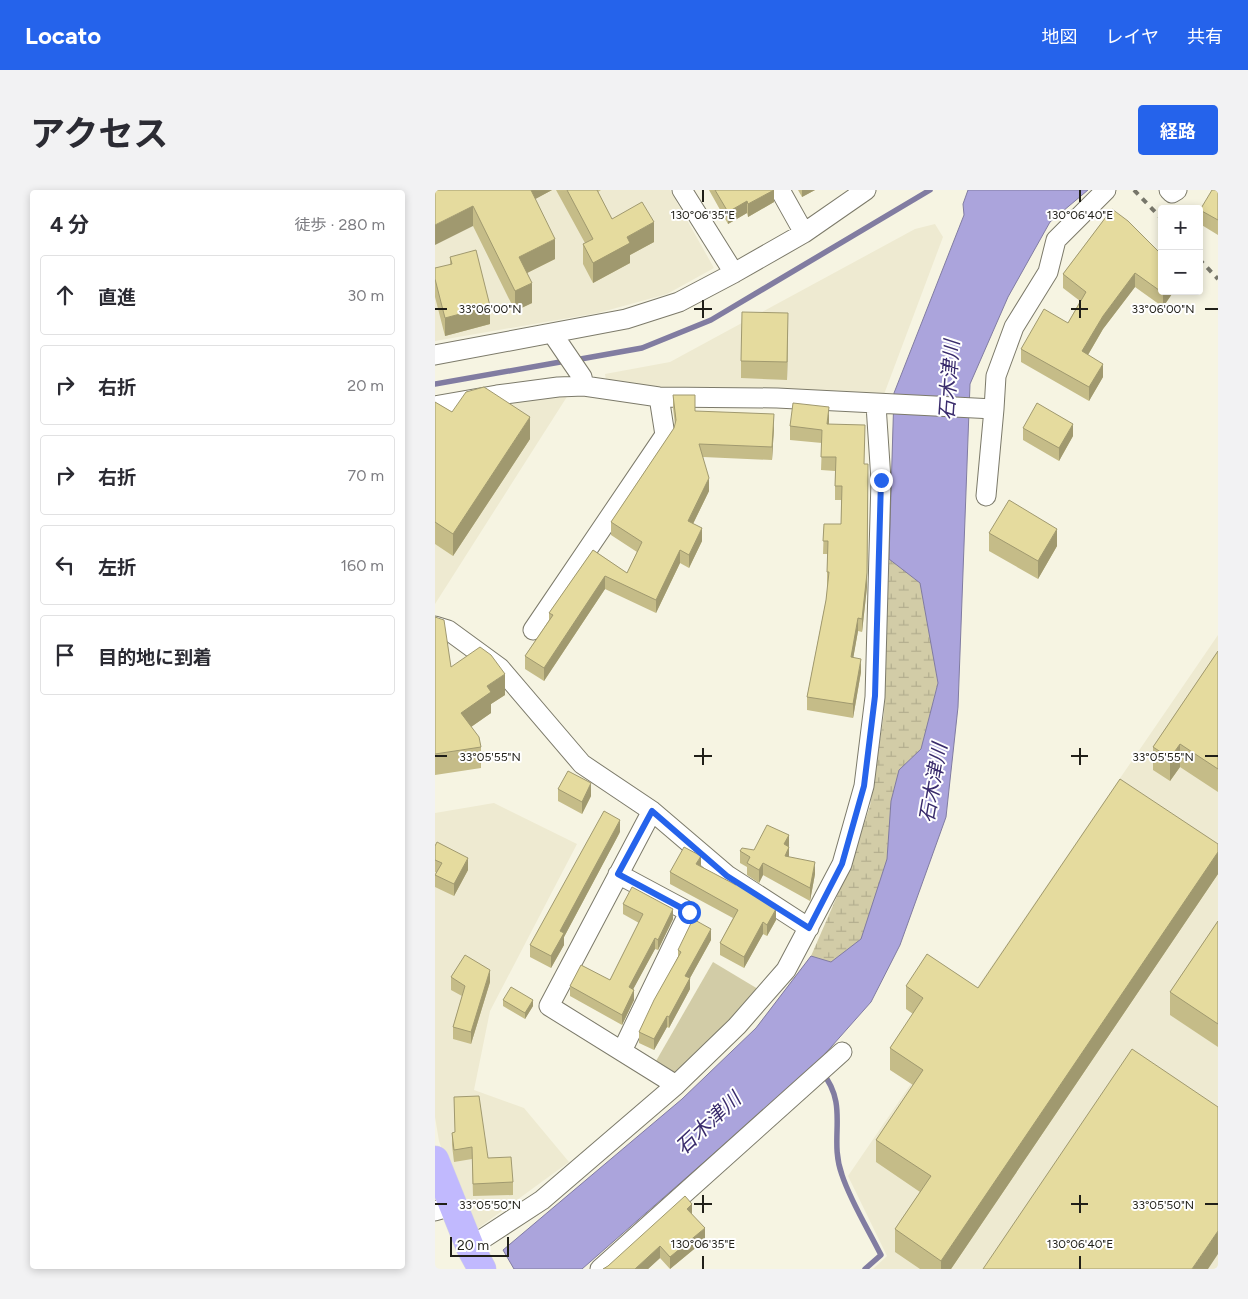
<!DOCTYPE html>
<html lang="ja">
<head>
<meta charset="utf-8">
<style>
	body { margin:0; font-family:Figtree,"Noto Sans JP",sans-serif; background:#f2f2f3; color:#2b2b33 }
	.controls { position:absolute; right:15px; top:15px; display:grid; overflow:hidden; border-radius:5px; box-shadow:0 2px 8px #0003 }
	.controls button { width:45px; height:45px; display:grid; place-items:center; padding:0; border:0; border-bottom:1px solid #e1e1e2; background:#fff; color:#2b2b33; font:25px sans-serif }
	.scale { position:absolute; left:15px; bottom:12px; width:59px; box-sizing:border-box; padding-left:5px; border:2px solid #201f18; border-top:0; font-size:14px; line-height:18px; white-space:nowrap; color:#201f18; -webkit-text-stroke:4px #fff; paint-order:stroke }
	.stop { position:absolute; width:15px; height:15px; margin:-11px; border:4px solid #2563eb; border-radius:50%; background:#fff }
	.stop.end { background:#2563eb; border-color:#fff; box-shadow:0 1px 5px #0008 }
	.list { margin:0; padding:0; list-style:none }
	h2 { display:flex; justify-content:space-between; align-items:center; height:65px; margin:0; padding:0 20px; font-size:21px }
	h2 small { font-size:16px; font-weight:400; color:#7c7c81 }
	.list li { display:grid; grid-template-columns:32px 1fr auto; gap:15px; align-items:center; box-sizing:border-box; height:80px; margin:0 10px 10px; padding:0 10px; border:1px solid #e1e1e2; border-radius:5px }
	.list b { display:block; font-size:19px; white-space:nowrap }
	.list em { font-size:16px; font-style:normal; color:#7c7c81 }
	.icon { flex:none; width:28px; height:28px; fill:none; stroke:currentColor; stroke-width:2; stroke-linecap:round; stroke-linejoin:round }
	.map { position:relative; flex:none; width:783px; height:1079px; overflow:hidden; border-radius:5px }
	header { display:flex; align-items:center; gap:30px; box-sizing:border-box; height:70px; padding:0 25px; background:#2563eb; color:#fff }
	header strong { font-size:24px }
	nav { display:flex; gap:28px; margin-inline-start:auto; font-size:18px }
	.intro { display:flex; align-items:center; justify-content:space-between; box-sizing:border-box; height:120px; padding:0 30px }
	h1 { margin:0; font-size:35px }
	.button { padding:12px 22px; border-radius:5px; background:#2563eb; color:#fff; font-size:18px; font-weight:700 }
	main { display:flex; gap:30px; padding:0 30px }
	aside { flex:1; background:#fff; border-radius:5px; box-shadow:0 2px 8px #0003 }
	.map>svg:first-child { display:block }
</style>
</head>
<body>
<header>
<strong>Locato</strong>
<nav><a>地図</a><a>レイヤ</a><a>共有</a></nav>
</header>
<div class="intro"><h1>アクセス</h1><a class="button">経路</a></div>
<main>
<aside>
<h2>4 分<small>徒歩 · 280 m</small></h2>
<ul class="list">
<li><svg class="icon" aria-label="ahead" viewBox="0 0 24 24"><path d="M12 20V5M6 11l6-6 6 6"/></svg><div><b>直進</b></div><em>30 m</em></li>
<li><svg class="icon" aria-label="right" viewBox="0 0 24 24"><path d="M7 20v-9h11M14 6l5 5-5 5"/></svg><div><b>右折</b></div><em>20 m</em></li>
<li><svg class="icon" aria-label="right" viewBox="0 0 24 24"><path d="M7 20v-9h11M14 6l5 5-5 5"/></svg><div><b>右折</b></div><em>70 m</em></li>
<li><svg class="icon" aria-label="left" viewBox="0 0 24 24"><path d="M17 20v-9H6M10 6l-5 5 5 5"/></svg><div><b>左折</b></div><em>160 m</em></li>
<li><svg class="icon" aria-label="arrive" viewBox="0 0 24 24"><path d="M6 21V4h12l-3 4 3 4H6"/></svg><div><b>目的地に到着</b></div></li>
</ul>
</aside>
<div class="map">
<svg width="783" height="1079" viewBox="0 0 783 1079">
	<defs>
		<pattern id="wetland-marsh" width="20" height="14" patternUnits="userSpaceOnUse" patternTransform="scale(1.25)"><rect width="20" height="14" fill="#d2cca7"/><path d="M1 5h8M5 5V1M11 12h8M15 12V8" fill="none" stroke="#b4af8f"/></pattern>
	</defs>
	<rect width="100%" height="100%" fill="#f6f4e2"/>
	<!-- built -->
	<path fill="#eeead1" d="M0 0H235L279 78 232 104 163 123 0 151Z
		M500 34 508 47 448 207 219 201 172 196 170 184 235 172 480 39Z
		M135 202 0 414V220Z
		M783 445V1079H438L452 1066 413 986Z
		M59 613 142 654 55 821 39 900 89 918 134 972 38 1042 26 1015 4 951 0 927V623Z"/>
	<!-- wetland -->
	<path fill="url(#wetland-marsh)" d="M459 203 503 493 442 740 321 838 376 766 413 681 435 616 449 523Z"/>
	<!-- park -->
	<path fill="#d2cca7" d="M278 772 328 802 228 898 213 885Z"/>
	<!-- water -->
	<path fill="#aba4dc" stroke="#817ca1" d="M533 0H653L615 32 573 107 535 194 523 517 511 627 465 755 436 812 381 874 147 1079H79L68 1060 247 909 321 838 376 766 396 772 426 749 452 669 456 611 464 580 486 559 503 493 485 393 454 369 459 203 529 25 528 14Z"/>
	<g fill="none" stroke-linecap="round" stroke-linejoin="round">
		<!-- stream -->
		<path stroke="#817ca1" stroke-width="5.5" d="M140 170 207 158 276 130 495 0
			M0 194 131 171
			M387 882C415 917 393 947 407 985 416 1012 433 1039 446 1065L430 1079"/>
		<!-- minor casing -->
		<g stroke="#7c7a6a" stroke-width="21">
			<path id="minor" d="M247 0 299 83
				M345 0 369 43
				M734 0 737 3 742 0
				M117 143 147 187 149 196
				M0 165 191 129 244 112 299 83 369 43 431 0
				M0 216 62 205 123 197 149 196 224 207 342 208 559 219 561 186 579 137 613 82 621 50 671 0
				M551 306 559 219
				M0 436 13 440 65 478 147 574 217 621 292 685 374 738
				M98 440 230 245 224 207
				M217 621 114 816 241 895
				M183 684 254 722 187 861
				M0 1021 17 1016
				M35 1057 107 1010 241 895 302 836 351 780 407 674 429 596 440 507 446 290 441 215
				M165 1079 407 862"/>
		</g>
		<!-- highway casing -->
		<g stroke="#dbdbda" stroke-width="29">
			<path id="highway" d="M0 970 35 1057 47 1079"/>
		</g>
		<!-- minor -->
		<use href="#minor" stroke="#fff" stroke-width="19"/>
		<!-- highway -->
		<use href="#highway" stroke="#c1b9fe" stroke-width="28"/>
		<!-- rail -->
		<path stroke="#77766a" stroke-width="4" stroke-dasharray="6 6" stroke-linecap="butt" d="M699 0 727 29
			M764 69 783 89"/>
	</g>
	<!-- wall -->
	<path fill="#c5bc88" d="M0 0H117L100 9 120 69 92 83 97 113 80 121 38 36Z
		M121 0H166L163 2 177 29 219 52 195 65V73L158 93 148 74V54L150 53Z
		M274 0H339V12L313 27 312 23 293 34Z
		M363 0H380L367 7Z
		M783 2V45L765 34V20Z
		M677 19 727 101H739L728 117 700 97 668 139 653 165 668 187 654 211 586 172V159L633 133 645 111 628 98V84Z
		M15 67 55 134 10 146 0 107V78L15 75Z
		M353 140 352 190 306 188V171Z
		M238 205 260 221 339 237 337 270 268 267 274 301 258 334 267 351 254 378 245 373 221 423 170 399 109 491 90 479V466L114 430V423L158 360 192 383 202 362 176 345V332L239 238 240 235 238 218Z
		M0 212 17 222 95 249 18 366 0 354Z
		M394 231V234L429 274 432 397 427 442 423 441 418 468 426 482 418 528 372 520V507L391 410 393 396H392V364H388L389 334H406V310H400V281L386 280 387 253 355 250V236Z
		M588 238 638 246 624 271 588 250Z
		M554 343 622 356 603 389 554 361Z
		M0 427 16 477 70 505 56 514V523L36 537 46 557V578L0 585Z
		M783 461V602L745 577 735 591 718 580V557Z
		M123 599 156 606 147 624 123 611Z
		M185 642 129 747V755L116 778 95 767V755Z
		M354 645V667L380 684 375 711 328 685 324 693 312 685V677L305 673V661L319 660Z
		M783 654V684L516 1079H485L460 1062V1039L485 1002 441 972V950L478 895 455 880V858L478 824 471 819V796L543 798Z
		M0 656 33 680 19 706 0 697V685L2 683 0 682Z
		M266 676 341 730 332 746 328 744 309 778 285 765V753L298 728 235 694V682Z
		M188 714 238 729 223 760 220 759 198 799 199 810 187 835 135 806V796L175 790 204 733 188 724Z
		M783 731V857L735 825V802Z
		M276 750 255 788V799L234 838 232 837 219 860 204 853V842L243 768V760Z
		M16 787 55 792 36 854 18 849V837L27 806 16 800Z
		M68 810 98 816 90 829 68 816Z
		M19 907 53 968 78 992V1005L38 1006 37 969 19 972 17 955V943L20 942Z
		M257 1024 270 1050 235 1079 225 1068 213 1079H168Z"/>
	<!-- shaded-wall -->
	<path fill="#a0996f" d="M93 0H117L93 13Z
		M339 0V12L313 27V14Z
		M367 0H380L367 7Z
		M312 11V23L293 34V22Z
		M38 16V36L0 55V35Z
		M219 32V52L195 65V73L158 93V73L192 47Z
		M120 49V69L84 87V67Z
		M700 83V97L668 139 647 175V161L668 126Z
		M97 93V113L80 121V101Z
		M729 101H739L728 117V103Z
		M55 116V134L10 146V128Z
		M353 123V140L352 190V172Z
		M668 174V187L654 211V197Z
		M394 217V231L392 247V234Z
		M339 224V237L337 270V257Z
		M95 227V249L18 366V344Z
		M638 234V246L624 271V258Z
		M274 288V301L253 344V331Z
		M433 288 432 397 427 442V429Z
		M267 338V351L254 378V365Z
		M622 339V356L603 389V371Z
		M245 360V373L221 423V410Z
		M170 386V399L109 491V478Z
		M423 428V441L416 481V467Z
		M426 469V482L418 528V514Z
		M70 484V505L56 514V523L26 544V523L52 496Z
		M745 554V577L735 591V568Z
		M156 593V606L147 624V612Z
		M185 630V642L129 747V755L116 778V766L125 741Z
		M354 645V657L349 654Z
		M354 657V669L350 666Z
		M783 662V684L516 1079H506V1071Z
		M266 666V677L261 674Z
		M33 668V680L19 706V694Z
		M380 672V684L375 711V698Z
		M328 673V685L324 693V680Z
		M238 719V729L223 760V750Z
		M341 719V730L332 746V735Z
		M328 732V744L309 778V767Z
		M276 739V750L255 788V799L234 838V827L250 786Z
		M220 748V759L194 807V797Z
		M55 780V792L36 854V842Z
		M199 800V810L187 835V825Z
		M98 810V816L90 829V823Z
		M232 826V837L219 860V849Z
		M257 1014V1026L252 1019Z
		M270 1038V1050L235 1079V1067Z
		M783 1041V1064L773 1079H757Z
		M225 1056V1068L213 1079H200Z"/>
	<!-- building -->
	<path fill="#e5db9e" stroke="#a0996f" d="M0 0H96L120 49 84 67 97 93 80 101 38 16 0 35Z
		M132 0H162L177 29 207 12 219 32 192 47 195 53 158 73 148 54 158 49Z
		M280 0H339L313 14 312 11 293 22Z
		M777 0H780L783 2V30L765 20Z
		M677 19 693 31 727 65V101H729L728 103 700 83 668 126 647 161 668 174 654 197 586 159 609 119 633 133 651 102 628 84Z
		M41 60 55 116 10 128 0 89V78L17 74 15 67Z
		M307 122 353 123 352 172 306 171Z
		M49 197 95 227 18 344 0 332V212L17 222 31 202Z
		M238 205H260V221L339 224 337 257 264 254 274 288 253 331 267 338 254 365 245 360 221 410 170 386 109 478 90 466 118 425 114 423 158 360 192 383 207 352 176 332 239 238 241 230Z
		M358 213 394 217 392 234 430 235 429 274H433L432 383 427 429 423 428 416 467 426 469 418 514 372 507 391 410 394 382H392L393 351H388L389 334H406L407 296H400L401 267H386L387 240 355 236Z
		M602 213 638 234 624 258 588 238Z
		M574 310 622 339 603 371 554 343Z
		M0 427 9 430 16 477 45 457 56 465 70 484 52 496 56 502 26 523 44 547 46 557 0 564Z
		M783 461V579L745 554 735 568 718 557Z
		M133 581 156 593 147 612 123 599Z
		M685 589 783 654V662L506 1071 460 1039 496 986 441 950 488 880 455 858 488 808 471 796 492 764 543 798Z
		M169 621 185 630 125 741 129 743 116 766 95 755Z
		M332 635 354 645 349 654 354 657 350 666 380 672 375 698 328 673 324 680 312 673 315 667 305 661 307 658 319 660Z
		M2 652 33 668 19 694 0 685 7 673 0 670V656Z
		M249 657 266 666 261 674 301 695 302 693 341 719 332 735 328 732 309 767 285 753 303 720 235 682Z
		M197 697 238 719 223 750 220 748 194 797 199 800 187 825 135 796 146 775 175 790 208 724 188 714Z
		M258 729 276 739 250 786 255 788 234 827 232 826 219 849 204 842 219 810 246 762 243 760Z
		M783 731V834L735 802Z
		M30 765 55 780 36 842 18 837 30 796 16 787Z
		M76 797 98 810 90 823 68 810Z
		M697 859 783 917V1041L757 1079H548Z
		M44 906 53 968 76 967 78 992 38 994 37 957 19 960 17 943 20 942 19 907Z
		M250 1006 257 1014 252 1019 270 1038 235 1067 225 1056 200 1079H168L173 1076Z"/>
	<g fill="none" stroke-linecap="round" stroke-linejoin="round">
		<!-- route -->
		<path stroke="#2563eb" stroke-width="6" d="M254 722 183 684 217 621 292 686 374 738 407 674 429 596 440 506 446 290"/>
	</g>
	<!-- ticks -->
	<path fill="none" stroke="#201f18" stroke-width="2" d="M268 0V12M645 0V12M268 110V128M645 110V128M0 119H12M259 119H277M636 119H653M770 119H783M268 558V575M645 558V575M0 566H12M259 566H277M636 566H653M770 566H783M268 1005V1023M645 1005V1023M0 1014H12M259 1014H277M636 1014H653M770 1014H783M268 1066V1079M645 1066V1079"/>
	<g text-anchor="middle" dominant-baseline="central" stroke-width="4" stroke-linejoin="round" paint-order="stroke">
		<!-- water labels -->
		<g font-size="20" font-style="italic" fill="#392b6c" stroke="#fff">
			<text transform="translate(514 190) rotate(-86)">石木津川</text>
			<text transform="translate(498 593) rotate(-80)">石木津川</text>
			<text transform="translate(273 933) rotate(-43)">石木津川</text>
		</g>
	</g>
	<g font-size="12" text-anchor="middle" fill="#201f18" stroke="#fff" stroke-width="4" stroke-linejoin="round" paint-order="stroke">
		<text x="268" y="29">130°06'35"E</text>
		<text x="645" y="29">130°06'40"E</text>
		<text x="55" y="123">33°06'00"N</text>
		<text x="728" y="123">33°06'00"N</text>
		<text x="55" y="571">33°05'55"N</text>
		<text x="728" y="571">33°05'55"N</text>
		<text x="55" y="1019">33°05'50"N</text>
		<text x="728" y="1019">33°05'50"N</text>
		<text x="268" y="1058">130°06'35"E</text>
		<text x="645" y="1058">130°06'40"E</text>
	</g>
</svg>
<div class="controls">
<button>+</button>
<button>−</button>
</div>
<div class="scale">20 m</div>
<div class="stop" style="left:254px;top:722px"></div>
<div class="stop end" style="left:446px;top:290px"></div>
</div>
</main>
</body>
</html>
